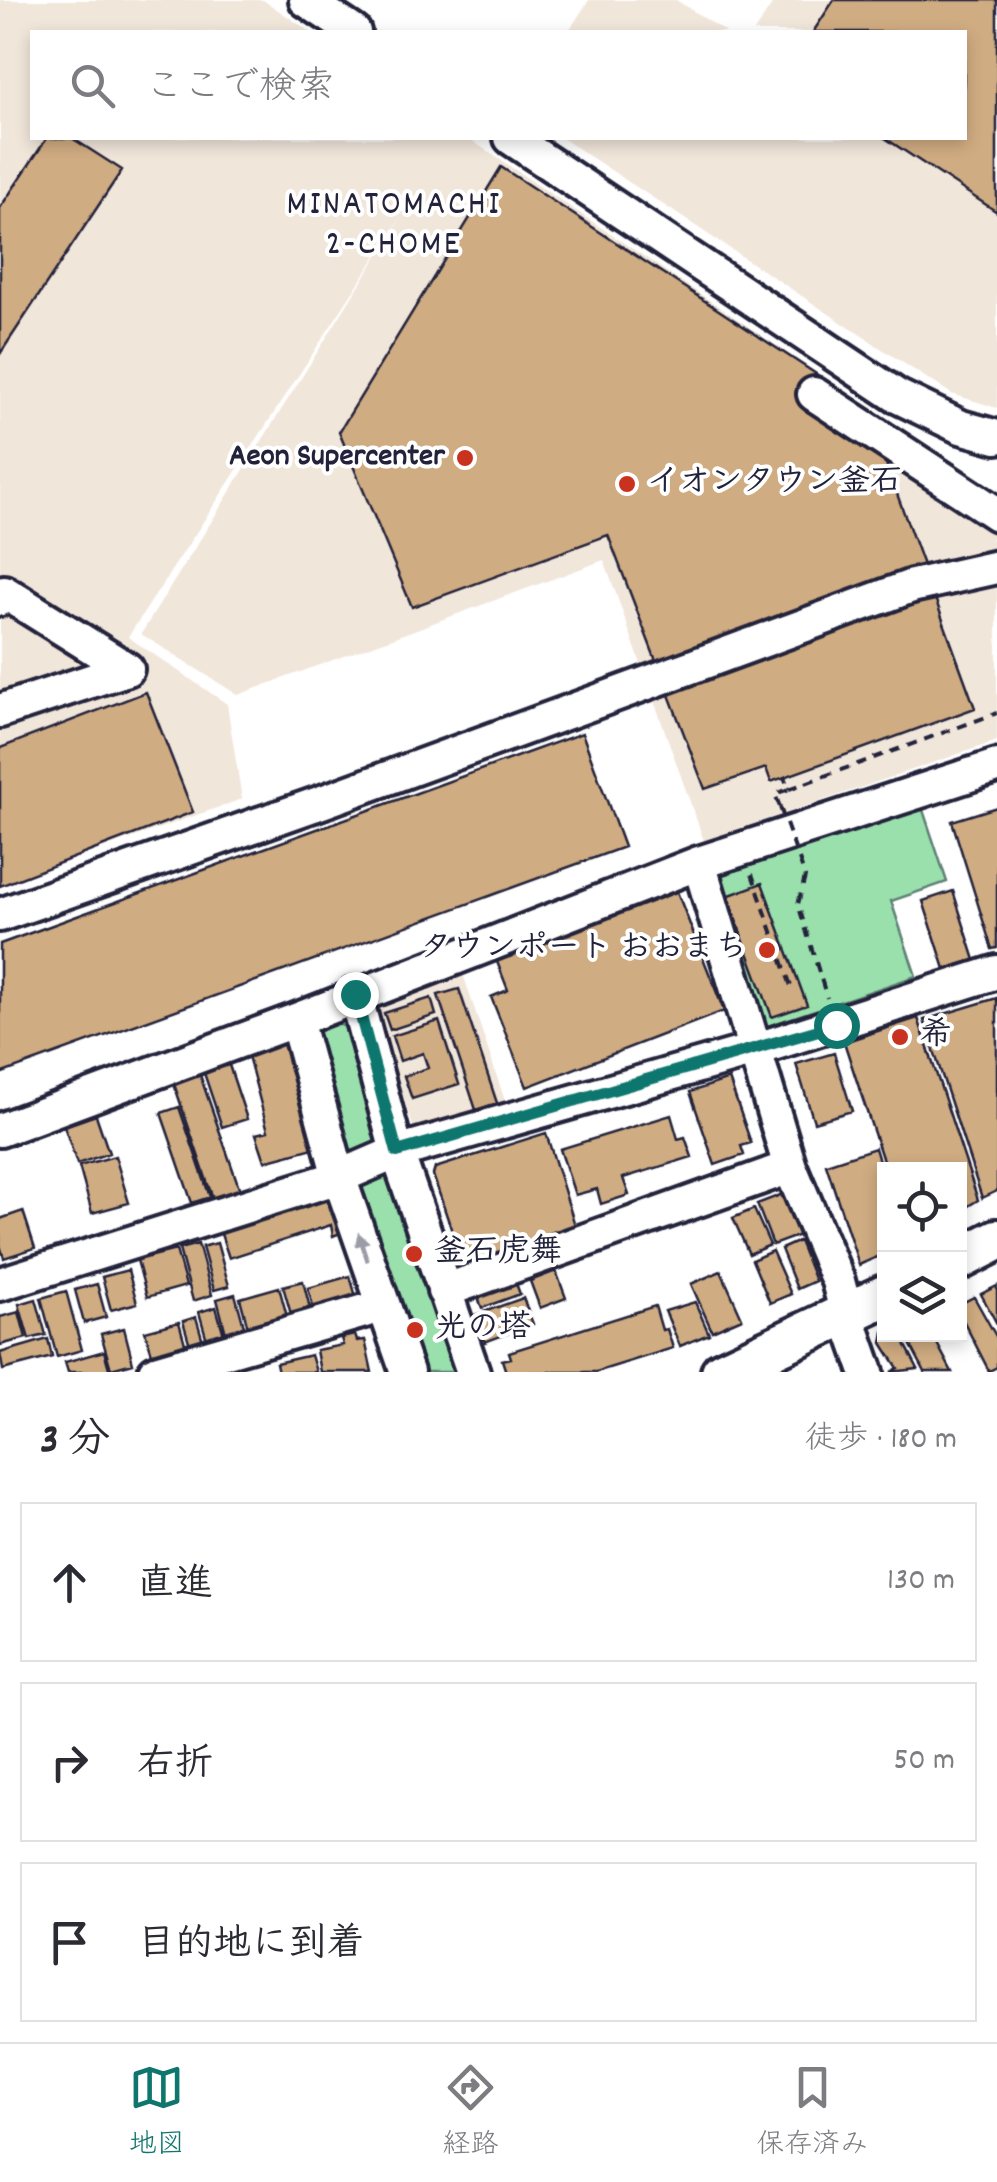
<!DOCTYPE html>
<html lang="ja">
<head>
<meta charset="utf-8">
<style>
	body { margin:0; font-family:Dekko,"Klee One",sans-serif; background:#f2f2f3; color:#2b2b33 }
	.controls { position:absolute; right:30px; bottom:30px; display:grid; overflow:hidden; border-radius:0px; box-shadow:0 5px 15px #0003 }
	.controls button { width:90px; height:90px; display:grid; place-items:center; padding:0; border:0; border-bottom:2px solid #e1e1e2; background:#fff; color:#2b2b33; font:50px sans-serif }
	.stop { position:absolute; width:30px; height:30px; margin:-22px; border:8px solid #0f766e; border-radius:50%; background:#fff }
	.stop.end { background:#0f766e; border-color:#fff; box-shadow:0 2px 10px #0008 }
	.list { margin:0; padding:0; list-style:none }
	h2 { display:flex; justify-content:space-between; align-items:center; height:130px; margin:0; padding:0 40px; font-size:42px }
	h2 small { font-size:32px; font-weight:400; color:#7c7c81 }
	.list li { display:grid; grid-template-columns:65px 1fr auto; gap:30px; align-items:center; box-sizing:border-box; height:160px; margin:0 20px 20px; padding:0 20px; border:2px solid #e1e1e2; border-radius:0px }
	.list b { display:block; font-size:38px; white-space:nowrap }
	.list em { font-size:32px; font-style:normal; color:#7c7c81 }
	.icon { flex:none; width:55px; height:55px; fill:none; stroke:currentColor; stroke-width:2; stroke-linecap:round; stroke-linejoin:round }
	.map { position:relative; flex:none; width:997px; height:1372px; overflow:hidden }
	.search { position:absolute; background:#fff; box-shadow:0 5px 15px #0003; left:30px; right:30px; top:30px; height:110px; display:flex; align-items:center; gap:25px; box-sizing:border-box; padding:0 35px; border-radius:0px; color:#7c7c81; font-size:38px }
	.sheet { height:670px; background:#fff }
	nav { display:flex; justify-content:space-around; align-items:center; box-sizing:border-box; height:140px; border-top:2px solid #e1e1e2; background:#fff; font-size:28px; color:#7c7c81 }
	nav a { display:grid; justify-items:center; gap:5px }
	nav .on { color:#0f766e }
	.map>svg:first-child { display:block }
</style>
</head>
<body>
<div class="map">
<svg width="997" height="1372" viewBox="0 0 997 1372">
	<rect width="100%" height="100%" fill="#fff"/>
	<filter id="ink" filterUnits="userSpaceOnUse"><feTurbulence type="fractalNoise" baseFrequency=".01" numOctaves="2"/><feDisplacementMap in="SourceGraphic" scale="20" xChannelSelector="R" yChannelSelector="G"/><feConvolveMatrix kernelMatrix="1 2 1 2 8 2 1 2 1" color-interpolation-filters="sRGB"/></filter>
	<g filter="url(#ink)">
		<!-- built -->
		<path fill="#f1e6da" d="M0 0H263L311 32H32V138H468L997 494V537L991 538 997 547V741L704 841 604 560 238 695 141 634 407 209 128 637 227 704 242 799 0 885Z
			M589 0H676L726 32H568Z
			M775 0H997V408L952 394 917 372 562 138H964V32H754Z
			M461 968 507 1107 416 1136 371 997Z"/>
		<!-- green -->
		<path fill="#9ae0ad" stroke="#5e8174" stroke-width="2.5" d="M920 801 947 882 891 901 916 976 759 1029 706 872Z
			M331 1019 346 1028 383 1136 379 1146 354 1154 341 1153 308 1029Z
			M387 1171 460 1372H417L356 1183Z"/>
		<!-- building -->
		<path fill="#d0ac82" stroke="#22223b" stroke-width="2.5" d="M834 0H997V212L885 138H964V32H813Z
			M47 138H72L122 170 0 354V208Z
			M501 167 865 406 975 708 771 782 766 768 705 789 608 535 412 607 339 432Z
			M146 692 193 812 0 886V748Z
			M582 733 624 847 0 1074V944Z
			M997 807V948L992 949 952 821Z
			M762 883 807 1005 772 1017 727 896Z
			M674 884 724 1011 527 1087 491 997 508 990 494 954Z
			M953 891 975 960 945 969 923 901Z
			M459 989 497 1103 476 1110 438 995Z
			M431 998 436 1015 390 1030 384 1013Z
			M997 998V1191L982 1198 924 1020Z
			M918 1018 978 1200 960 1211V1170H886L844 1042Z
			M439 1021 459 1084 412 1099 404 1076 428 1068 423 1053 400 1061 392 1036Z
			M284 1035 321 1146 265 1161 256 1134 268 1131 246 1048Z
			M834 1053 852 1111 814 1122 796 1064Z
			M228 1062 247 1119 222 1127 203 1070Z
			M200 1075 240 1190 213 1199 174 1084Z
			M729 1079 751 1143 741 1146 744 1155 715 1165 690 1092Z
			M179 1107 210 1197 192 1203 161 1113Z
			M96 1115 109 1153 77 1164 64 1126Z
			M671 1115 678 1139 685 1137 692 1157 623 1178 629 1195 601 1204 597 1189 575 1195 560 1149Z
			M546 1133 579 1238 465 1270 433 1175 435 1168Z
			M875 1148 884 1178V1254L859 1265 826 1164Z
			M115 1156 129 1203 92 1213 79 1166Z
			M334 1186 350 1229 333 1236 331 1225 229 1258 218 1225Z
			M788 1192 805 1233 773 1245 757 1204Z
			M754 1209 770 1245 749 1254 733 1218Z
			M23 1211 35 1248 4 1258 0 1245V1219Z
			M799 1241 815 1281 797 1289 781 1249Z
			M217 1243 229 1286 214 1290 202 1247Z
			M198 1244 212 1295 193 1301 179 1249Z
			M176 1250 186 1286 147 1297 137 1260Z
			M772 1251 791 1294 770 1303 752 1260Z
			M128 1270 137 1303 111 1310 102 1277Z
			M556 1271 566 1298 540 1308 530 1281Z
			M721 1271 742 1318 712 1331 691 1284Z
			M512 1273 520 1294 482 1308 474 1287Z
			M350 1276 359 1307 316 1318 308 1288Z
			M303 1281 313 1320 294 1325 283 1286Z
			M97 1284 106 1317 84 1323 75 1290Z
			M997 1286V1324L981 1294Z
			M279 1287 289 1324 250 1335 240 1298Z
			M66 1291 82 1350 57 1357 41 1298Z
			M235 1294 247 1337 228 1341 217 1299Z
			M974 1297 997 1338V1367L989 1371 960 1314V1304Z
			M523 1298 533 1324 485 1342 475 1315Z
			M36 1299 46 1335 29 1339 19 1304Z
			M695 1302 709 1334 680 1346 665 1311Z
			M655 1306 662 1330 667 1329 673 1348 596 1372H506L502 1360 511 1358 509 1352Z
			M216 1307 226 1342 209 1347 199 1312Z
			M19 1312 26 1338 0 1345V1317Z
			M196 1317 205 1348 192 1352 183 1321Z
			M179 1322 187 1351 154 1360 145 1331Z
			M124 1328 133 1363 111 1369 101 1334Z
			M884 1332 900 1334 918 1369 891 1372 898 1368 882 1343Z
			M905 1334H932L952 1372H925Z
			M355 1335 357 1341 365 1340 372 1372H320L316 1350 343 1345 341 1338Z
			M48 1339 52 1357 3 1370 0 1353Z
			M104 1351 110 1372H68L65 1362Z
			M311 1355 316 1372H278L276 1363Z"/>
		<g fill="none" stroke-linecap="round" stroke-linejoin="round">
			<!-- minor casing -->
			<g stroke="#22223b" stroke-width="40">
				<path id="minor" d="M306 0 354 32
					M511 138 897 396 961 427 997 437
					M814 394 997 514
					M0 599 4 592 127 669
					M0 711 127 669
					M699 863 790 1167 838 1281 847 1315 867 1372
					M0 915 322 802 912 586 997 567
					M355 994 397 1152 473 1372
					M296 1020 339 1177 407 1372
					M0 1130 296 1020 699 863 997 766
					M0 1284 339 1177 397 1152 754 1050 997 972
					M444 1291 790 1167
					M155 1372 382 1306"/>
			</g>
			<!-- major casing -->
			<g stroke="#22223b" stroke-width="48">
				<path id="major" d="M960 1259 997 1240
					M722 1372 884 1296"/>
			</g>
			<!-- path -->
			<path stroke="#22223b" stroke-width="4" stroke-dasharray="10 8" stroke-linecap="butt" d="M789 789 997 713
				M780 807 775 794 789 789 784 777
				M799 859 805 877 798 904 827 998
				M752 874 793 992"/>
			<!-- minor -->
			<use href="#minor" stroke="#fff" stroke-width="32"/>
			<!-- major -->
			<use href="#major" stroke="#fff" stroke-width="40"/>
			<!-- path-bridge -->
			<path stroke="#22223b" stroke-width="4" stroke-dasharray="10 8" stroke-linecap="butt" d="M780 807 795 849"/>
		</g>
		<!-- one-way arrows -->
		<defs><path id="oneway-solid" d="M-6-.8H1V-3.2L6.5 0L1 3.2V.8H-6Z" transform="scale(2.5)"/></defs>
		<use fill="#9c9ca7" href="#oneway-solid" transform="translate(363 1247) rotate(-108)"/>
	</g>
	<g fill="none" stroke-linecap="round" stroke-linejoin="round" filter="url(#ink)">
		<!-- route -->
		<path stroke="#0f766e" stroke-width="12" d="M355 994 397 1152 836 1025"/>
	</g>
	<!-- markers -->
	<g fill="#c8321e" stroke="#fff" stroke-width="4">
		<circle cx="465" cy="458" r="10"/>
		<circle cx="627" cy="484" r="10"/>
		<circle cx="767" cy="950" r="10"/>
		<circle cx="900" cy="1037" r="10"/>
		<circle cx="414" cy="1254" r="10"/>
		<circle cx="415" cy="1330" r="10"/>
	</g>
	<g text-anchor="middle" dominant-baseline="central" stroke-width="8" stroke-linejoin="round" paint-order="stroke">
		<!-- poi labels -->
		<g font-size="32" font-weight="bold" fill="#22223b" stroke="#fff" text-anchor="start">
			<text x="445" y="458" text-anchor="end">Aeon Supercenter</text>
			<text x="647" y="484">イオンタウン釜石</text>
			<text x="747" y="950" text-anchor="end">タウンポート おおまち</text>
			<text x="920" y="1037">希</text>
			<text x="434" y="1254">釜石虎舞</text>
			<text x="435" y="1330">光の塔</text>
		</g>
		<!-- neighbourhood labels -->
		<g font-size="35" letter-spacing="2.5" fill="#22223b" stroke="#fff">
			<text x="394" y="206">MINATOMACHI<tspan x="394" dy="40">2-CHOME</tspan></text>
		</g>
	</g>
</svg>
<div class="controls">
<button><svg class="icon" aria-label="locate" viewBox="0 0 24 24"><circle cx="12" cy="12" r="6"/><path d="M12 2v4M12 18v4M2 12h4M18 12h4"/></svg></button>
<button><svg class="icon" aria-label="layers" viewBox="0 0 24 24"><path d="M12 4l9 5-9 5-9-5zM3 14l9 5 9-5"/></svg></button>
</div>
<div class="stop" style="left:836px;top:1025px"></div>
<div class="stop end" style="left:355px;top:994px"></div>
<div class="search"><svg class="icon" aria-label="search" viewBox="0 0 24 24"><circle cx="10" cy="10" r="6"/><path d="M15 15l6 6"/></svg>ここで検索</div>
</div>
<section class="sheet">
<h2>3 分<small>徒歩 · 180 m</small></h2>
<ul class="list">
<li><svg class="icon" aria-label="ahead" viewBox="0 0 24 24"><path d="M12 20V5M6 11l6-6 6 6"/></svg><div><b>直進</b></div><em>130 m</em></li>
<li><svg class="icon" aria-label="right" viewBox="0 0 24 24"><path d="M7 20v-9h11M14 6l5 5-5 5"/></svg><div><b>右折</b></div><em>50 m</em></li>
<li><svg class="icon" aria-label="arrive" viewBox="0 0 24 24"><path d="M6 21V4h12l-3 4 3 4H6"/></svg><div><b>目的地に到着</b></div></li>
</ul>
</section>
<nav>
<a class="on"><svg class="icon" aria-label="map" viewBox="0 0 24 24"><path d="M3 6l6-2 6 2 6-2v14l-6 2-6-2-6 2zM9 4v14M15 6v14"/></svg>地図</a>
<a><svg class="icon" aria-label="directions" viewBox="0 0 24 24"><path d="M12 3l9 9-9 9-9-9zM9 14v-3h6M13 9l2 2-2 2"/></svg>経路</a>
<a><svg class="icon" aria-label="saved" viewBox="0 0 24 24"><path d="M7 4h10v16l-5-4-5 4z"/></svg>保存済み</a>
</nav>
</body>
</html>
